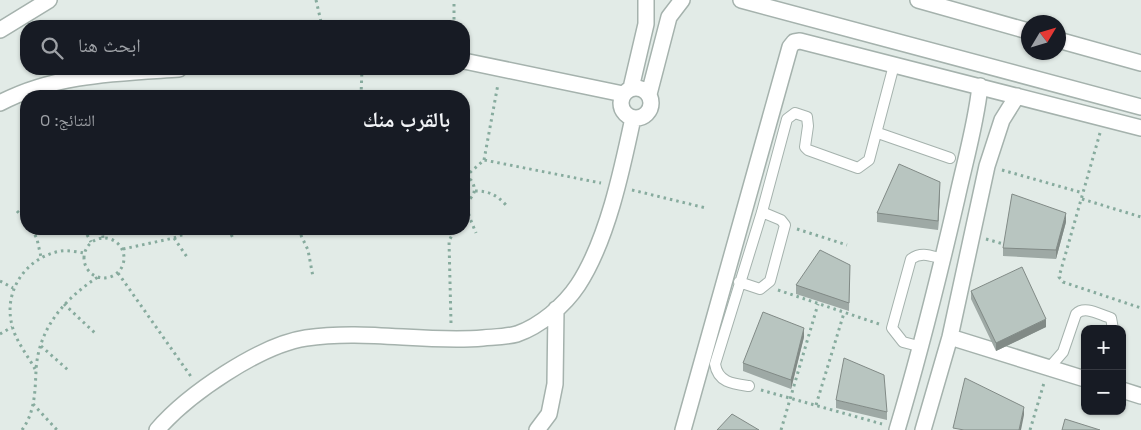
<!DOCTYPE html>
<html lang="ar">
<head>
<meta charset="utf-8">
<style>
	body { margin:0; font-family:"Space Grotesk","Noto Naskh Arabic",sans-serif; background:#20242c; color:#f1f3f6; direction:rtl }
	.controls { position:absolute; right:15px; bottom:15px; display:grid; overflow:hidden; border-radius:10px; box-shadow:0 1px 4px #0004 }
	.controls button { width:45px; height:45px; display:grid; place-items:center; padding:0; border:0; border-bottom:1px solid #363941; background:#171b24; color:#f1f3f6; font:25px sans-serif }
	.compass { position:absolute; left:1021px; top:15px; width:45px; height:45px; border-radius:50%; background:#171b24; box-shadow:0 1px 4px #0004; rotate:52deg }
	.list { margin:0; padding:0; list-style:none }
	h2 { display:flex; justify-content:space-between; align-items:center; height:65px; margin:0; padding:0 20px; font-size:21px }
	h2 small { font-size:16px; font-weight:400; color:#9ea1a6 }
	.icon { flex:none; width:28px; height:28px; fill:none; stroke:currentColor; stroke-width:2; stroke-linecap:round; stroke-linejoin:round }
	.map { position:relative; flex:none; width:1141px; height:430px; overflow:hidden; direction:ltr }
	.search { position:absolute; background:#171b24; box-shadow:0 1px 4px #0004; left:20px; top:20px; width:450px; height:55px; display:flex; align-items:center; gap:12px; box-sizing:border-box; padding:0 18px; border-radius:20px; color:#9ea1a6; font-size:19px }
	.panel { position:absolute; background:#171b24; box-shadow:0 1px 4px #0004; left:20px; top:90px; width:450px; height:145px; border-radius:20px; direction:rtl }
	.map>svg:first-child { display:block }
</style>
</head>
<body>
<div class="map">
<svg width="1141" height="430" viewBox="0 0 1141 430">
	<rect width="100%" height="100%" fill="#e2ebe7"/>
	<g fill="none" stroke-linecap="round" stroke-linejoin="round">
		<!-- service casing -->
		<g stroke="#a5b2ad" stroke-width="12">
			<path id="service" d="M878 133 950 158
				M739 282 760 289 770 281 785 225 781 220 762 212
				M922 347 903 342 892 328 911 259C922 251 931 256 943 259
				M1049 368 1063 352 1076 314C1085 305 1100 315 1111 318L1113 329
				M749 386C734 384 718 383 715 364L762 212 787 119 795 113 807 117 808 126 805 147 808 150 858 168 869 160 894 65"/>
		</g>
		<!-- minor casing -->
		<g stroke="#a5b2ad" stroke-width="18">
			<path id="minor" d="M741 0 1141 107
				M918 0 1028 31
				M0 30 49 0
				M1058 40 1141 63
				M464 61 623 94
				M621 103a15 15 0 1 1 30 0a15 15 0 1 1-30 0Z
				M631 88 646 24V0
				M649 94 669 17 682 0
				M0 103C54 74 118 73 179 69
				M950 337 1085 379
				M1122 390 1141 396
				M157 430C188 394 260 345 306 338 365 329 424 343 483 338 494 337 506 337 517 334 540 326 564 306 578 285 607 241 622 170 633 118
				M537 430 549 414 555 384 556 309
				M683 430 790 47 794 42 800 41 1141 128
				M897 430C920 353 939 276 957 198 965 161 976 124 980 86
				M923 430 950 337 987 166 1002 120 1017 96"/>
		</g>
		<!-- path -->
		<path stroke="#87ab9e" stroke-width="3" stroke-dasharray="2.5 4" stroke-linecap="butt" d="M316 0 322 26
			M454 26V0
			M361 96 362 69
			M1100 133 1059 277 1063 282 1141 308
			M484 160 498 84
			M1002 170 1083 193
			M464 176 471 180C477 189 475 198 464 202
			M465 177 484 160 601 183
			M632 190 706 208
			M475 191C489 191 497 195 507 206
			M1082 199 1141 217
			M468 201 469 216 476 233
			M17 211 26 221
			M32 229 37 239 41 257
			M84 229 91 242
			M102 229 103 238
			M228 229 233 238
			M298 229 308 250 313 277
			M797 229 847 245
			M84 258a20 20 0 1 1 40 0a20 20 0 1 1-40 0Z
			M174 238 187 257
			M986 239 1007 245
			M123 249 174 238 197 229
			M118 273 192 378
			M0 281 13 288
			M778 290 879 324
			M64 304 96 334
			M451 323 449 241 455 229
			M0 334 12 327
			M41 346 68 370
			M35 369C28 356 15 340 12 325 3 291 26 257 61 251 68 250 77 252 84 253
			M761 390 882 424
			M33 404 57 430
			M816 405 844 313
			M22 430C35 412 35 392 36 371 38 329 64 299 98 277
			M781 430 818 304
			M1030 430 1044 383"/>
		<!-- service -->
		<use href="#service" stroke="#fff" stroke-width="10"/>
		<!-- minor -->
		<use href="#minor" stroke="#fff" stroke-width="15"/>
	</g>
	<!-- wall -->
	<path fill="#9ea9a5" d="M940 190 938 230 877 222V213Z
		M1066 222 1056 259 1003 256V248Z
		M850 265 849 311 796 294V285Z
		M971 291 1046 327 996 351 971 299Z
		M804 337 791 389 743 371V363Z
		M836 400 887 412V420L836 408Z"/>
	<!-- shaded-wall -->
	<path fill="#818a86" d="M940 182V190L938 230V221Z
		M1066 213V222L1056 259V250Z
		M1046 319V327L996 351V343Z
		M804 328V337L791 389V380Z
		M1024 407V415L1021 430H1019Z"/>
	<!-- building -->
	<path fill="#b8c5c0" stroke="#818a86" d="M899 164 940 182 938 221 877 213Z
		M1012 194 1066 213 1056 250 1003 248Z
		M820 250 850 265 849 303 796 285Z
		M1022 267 1046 319 996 343 971 291Z
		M763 312 804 328 791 380 743 363Z
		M844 358 884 375 887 412 836 400Z
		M965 378 1024 407 1019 430H964L953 428Z
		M732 414 759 430H717Z
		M1065 419 1100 430H1062Z"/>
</svg>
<div class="controls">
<button>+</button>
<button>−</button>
</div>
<svg class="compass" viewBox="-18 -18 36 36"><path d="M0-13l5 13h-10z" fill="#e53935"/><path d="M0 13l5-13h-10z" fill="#9ea1a6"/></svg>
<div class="search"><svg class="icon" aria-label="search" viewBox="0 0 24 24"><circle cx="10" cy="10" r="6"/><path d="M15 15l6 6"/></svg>ابحث هنا</div>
<section class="panel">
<h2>بالقرب منك<small>النتائج: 0</small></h2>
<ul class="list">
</ul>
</section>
</div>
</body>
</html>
